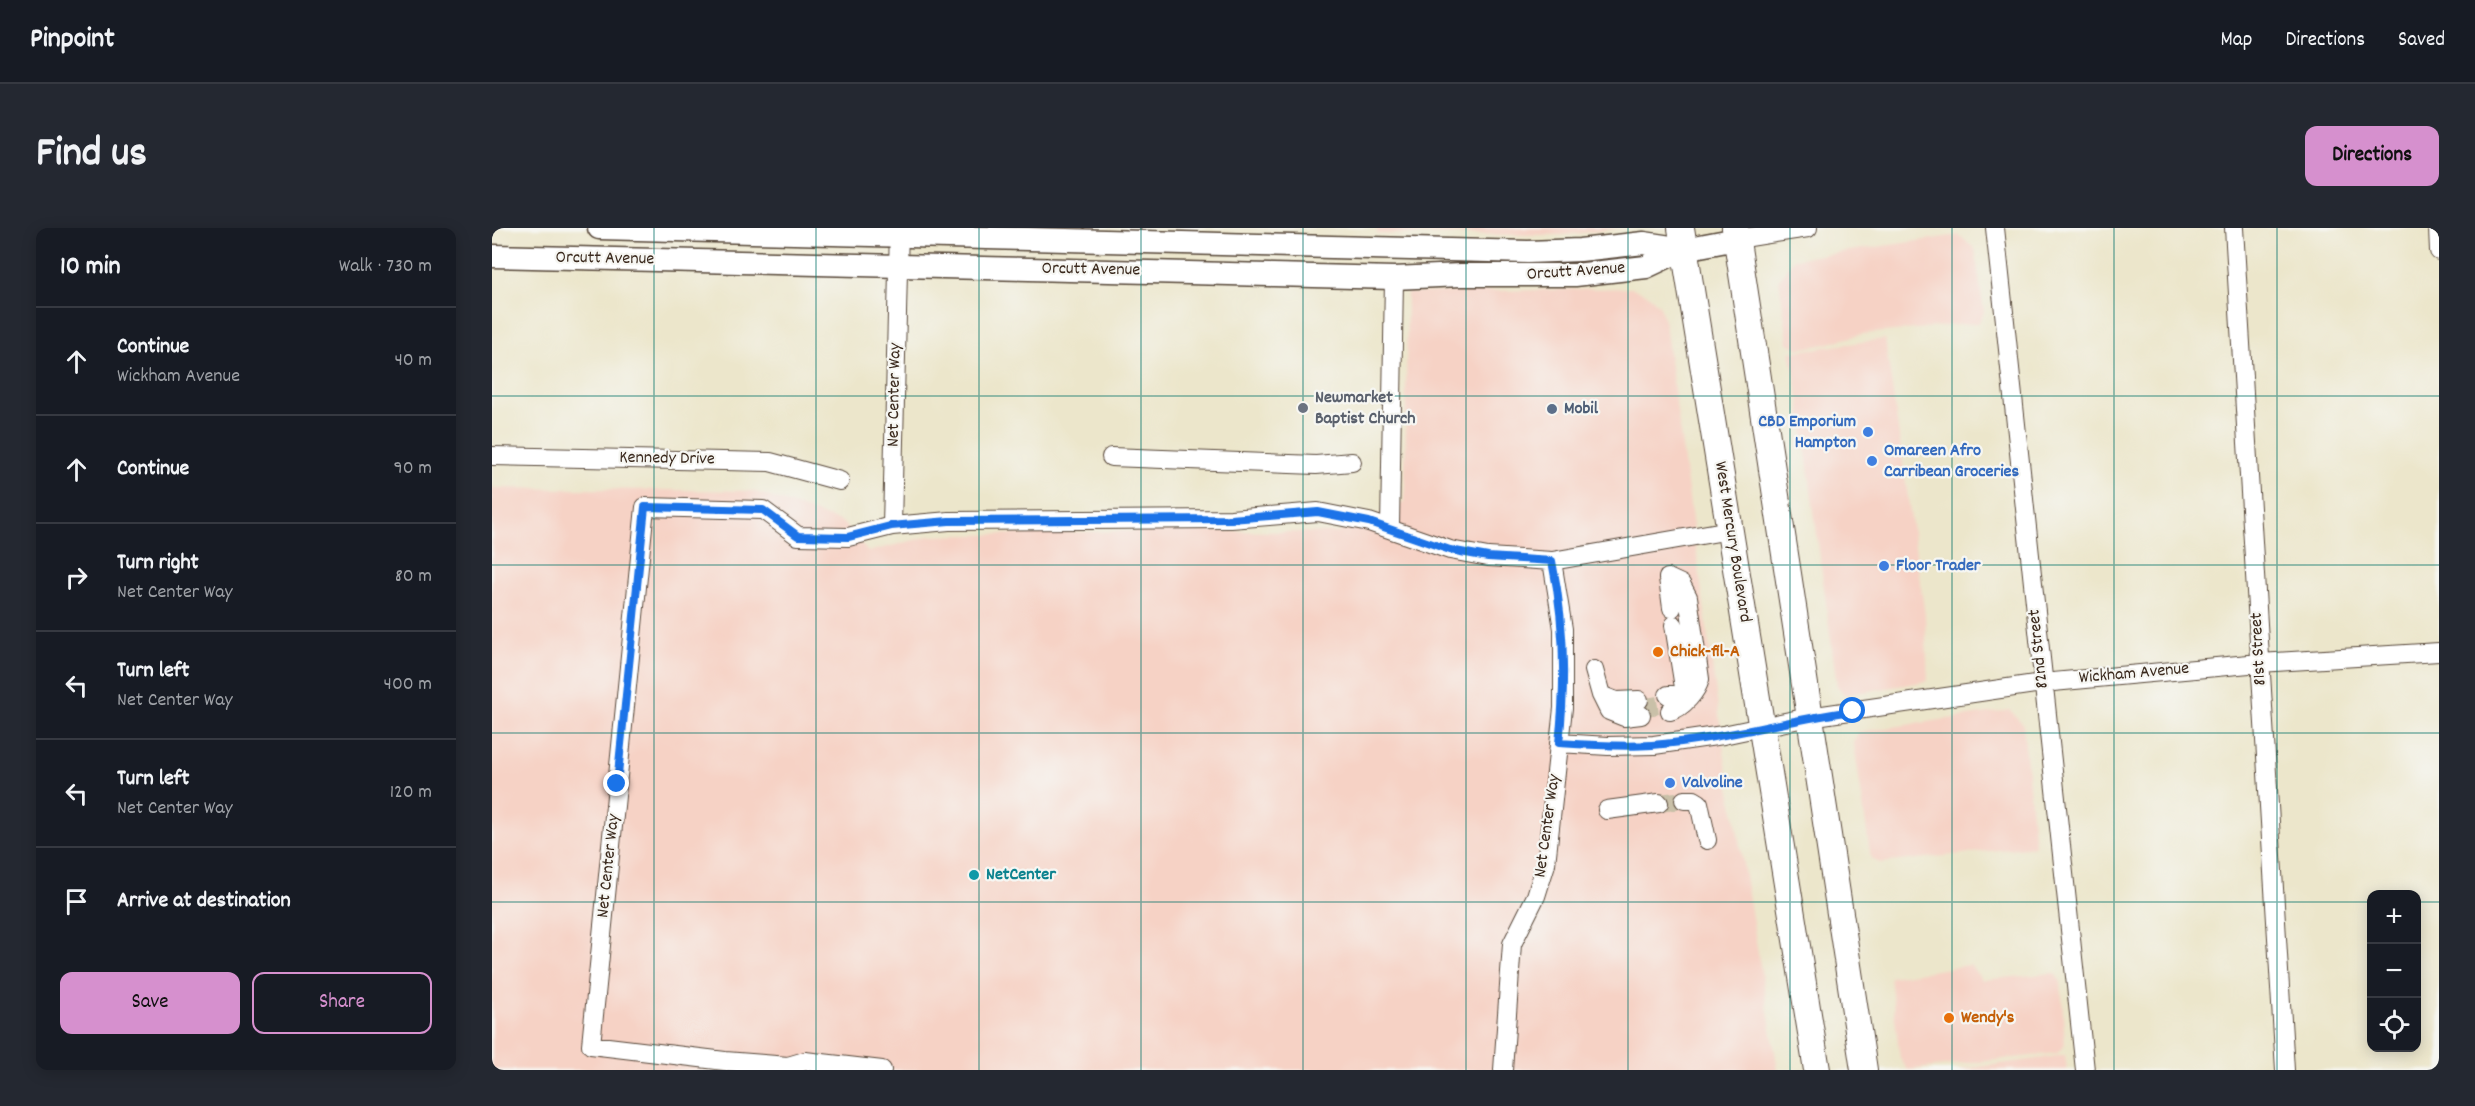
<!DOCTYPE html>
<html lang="en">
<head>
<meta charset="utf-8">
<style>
	body { margin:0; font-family:Dekko,sans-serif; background:#242831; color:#f1f3f6 }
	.controls { position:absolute; right:18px; bottom:18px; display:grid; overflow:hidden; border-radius:12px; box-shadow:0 3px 15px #0003 }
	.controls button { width:54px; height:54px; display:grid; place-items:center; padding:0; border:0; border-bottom:2px solid #363941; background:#171b24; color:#f1f3f6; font:30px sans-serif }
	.stop { position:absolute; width:18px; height:18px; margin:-14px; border:4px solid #1a73e8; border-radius:50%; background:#fff }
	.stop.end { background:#1a73e8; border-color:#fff; box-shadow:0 2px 6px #0008 }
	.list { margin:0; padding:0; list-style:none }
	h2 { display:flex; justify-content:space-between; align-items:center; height:78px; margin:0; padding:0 24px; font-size:26px }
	h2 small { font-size:20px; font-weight:400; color:#9ea1a6 }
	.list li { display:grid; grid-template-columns:39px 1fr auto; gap:18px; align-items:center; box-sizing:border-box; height:108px; padding:0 24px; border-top:2px solid #363941 }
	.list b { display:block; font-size:22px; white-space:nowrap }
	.list p { margin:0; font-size:20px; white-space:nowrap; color:#9ea1a6 }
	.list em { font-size:20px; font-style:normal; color:#9ea1a6 }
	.actions { display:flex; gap:12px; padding:18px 24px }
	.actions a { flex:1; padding:14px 0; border:2px solid #d690ce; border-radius:12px; text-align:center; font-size:21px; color:#d690ce }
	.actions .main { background:#d690ce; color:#111 }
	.icon { flex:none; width:33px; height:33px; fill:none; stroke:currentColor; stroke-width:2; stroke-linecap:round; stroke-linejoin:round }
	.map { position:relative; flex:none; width:1947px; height:842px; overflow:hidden; border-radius:12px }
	header { display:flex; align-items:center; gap:36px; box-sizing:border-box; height:84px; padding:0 30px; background:#171b24; border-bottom:2px solid #363941 }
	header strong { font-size:28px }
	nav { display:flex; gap:33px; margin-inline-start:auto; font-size:21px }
	.intro { display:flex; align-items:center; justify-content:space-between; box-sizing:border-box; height:144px; padding:0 36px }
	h1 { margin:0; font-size:42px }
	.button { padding:15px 27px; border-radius:12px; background:#d690ce; color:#111; font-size:21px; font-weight:700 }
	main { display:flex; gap:36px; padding:0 36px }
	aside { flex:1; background:#171b24; border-radius:12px; box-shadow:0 3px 15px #0003 }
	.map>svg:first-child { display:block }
</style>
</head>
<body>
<header>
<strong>Pinpoint</strong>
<nav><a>Map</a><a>Directions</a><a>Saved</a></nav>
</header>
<div class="intro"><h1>Find us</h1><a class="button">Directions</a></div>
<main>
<aside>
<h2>10 min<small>Walk · 730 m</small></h2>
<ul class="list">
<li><svg class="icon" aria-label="ahead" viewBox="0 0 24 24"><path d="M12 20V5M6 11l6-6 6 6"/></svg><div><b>Continue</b><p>Wickham Avenue</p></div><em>40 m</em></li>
<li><svg class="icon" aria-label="ahead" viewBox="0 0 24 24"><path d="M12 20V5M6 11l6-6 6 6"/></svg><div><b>Continue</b></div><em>90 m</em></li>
<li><svg class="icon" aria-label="right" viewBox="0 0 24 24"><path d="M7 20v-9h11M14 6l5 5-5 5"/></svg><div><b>Turn right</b><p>Net Center Way</p></div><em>80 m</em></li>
<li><svg class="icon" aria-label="left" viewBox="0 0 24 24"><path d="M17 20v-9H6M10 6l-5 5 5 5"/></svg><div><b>Turn left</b><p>Net Center Way</p></div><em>400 m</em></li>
<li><svg class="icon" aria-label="left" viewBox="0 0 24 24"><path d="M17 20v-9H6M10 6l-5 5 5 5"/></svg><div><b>Turn left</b><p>Net Center Way</p></div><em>120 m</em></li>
<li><svg class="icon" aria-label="arrive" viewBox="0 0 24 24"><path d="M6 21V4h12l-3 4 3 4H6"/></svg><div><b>Arrive at destination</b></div></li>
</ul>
<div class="actions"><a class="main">Save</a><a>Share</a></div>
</aside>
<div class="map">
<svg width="1947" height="842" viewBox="0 0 1947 842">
	<rect width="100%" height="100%" fill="#f6f6f2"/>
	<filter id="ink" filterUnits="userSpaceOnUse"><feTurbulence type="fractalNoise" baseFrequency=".0167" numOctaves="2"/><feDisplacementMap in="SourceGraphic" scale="12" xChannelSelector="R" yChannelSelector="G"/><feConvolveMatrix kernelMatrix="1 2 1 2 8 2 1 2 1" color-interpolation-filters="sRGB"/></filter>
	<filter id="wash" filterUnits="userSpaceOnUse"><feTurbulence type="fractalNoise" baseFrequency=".008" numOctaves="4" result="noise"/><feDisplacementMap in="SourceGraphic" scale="24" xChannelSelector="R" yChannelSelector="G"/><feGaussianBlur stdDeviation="1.35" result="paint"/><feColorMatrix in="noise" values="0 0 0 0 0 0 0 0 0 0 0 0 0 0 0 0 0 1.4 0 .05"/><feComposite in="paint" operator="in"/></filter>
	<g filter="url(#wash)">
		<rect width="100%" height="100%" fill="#ece6cb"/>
		<!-- built -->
		<path fill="#f6d2c5" d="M885 0H1132L1073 7 885 6Z
			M1467 7 1483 21 1492 85 1486 95 1371 106 1334 116 1307 121 1296 115 1287 51 1302 31Z
			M1140 60 1154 65 1168 78 1173 96 1233 530 1286 842H0V260L261 263 350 294 376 324 438 308 680 302 845 305 913 274 915 65Z
			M1393 111 1433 387 1436 453 1353 467 1345 458 1306 164 1298 124Z
			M1518 482 1531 496 1543 618 1388 635 1379 631 1362 516 1366 504Z
			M1478 737 1490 752 1563 745 1569 754 1573 817 1566 825 1416 842 1408 831 1398 749Z
			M1573 827 1575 842H1465Z"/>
	</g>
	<g filter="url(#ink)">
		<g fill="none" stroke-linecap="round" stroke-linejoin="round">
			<!-- minor-tunnel -->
			<path stroke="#c9c0a8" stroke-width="18" stroke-dasharray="18 9" stroke-linecap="butt" d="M1148 480 1178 475
				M1167 575 1192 572"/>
			<!-- minor casing -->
			<g stroke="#564638" stroke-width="20">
				<path id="minor" d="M1503 0 1593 842
					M1742 0 1793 842
					M1946 0 1947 23
					M1245 11 1316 0
					M0 228 278 234 348 253
					M619 229 824 237 860 234
					M400 298 407 0
					M898 300 902 50
					M1182 397 1194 472
					M1102 442 1109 467 1117 483 1132 489 1149 487
					M1109 467 1124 473 1147 472
					M1176 467H1181L1194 472
					M1178 483C1191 480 1205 463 1208 451L1196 369 1189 356 1176 350 1180 380
					M1067 515 1116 518 1162 517 1231 507 1317 489 1550 455 1768 435 1947 424
					M1192 572H1202L1207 575 1215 612
					M1115 582 1167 575
					M390 842 313 833 296 838 233 833 99 817 153 279 271 282 306 308 356 309 400 298 457 293 739 291 826 284 877 294 958 322 996 329 1060 333 1238 302
					M1011 842 1020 716 1044 668 1054 636 1071 480V401L1060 333"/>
			</g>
			<!-- major casing -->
			<g stroke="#564638" stroke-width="25">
				<path id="major" d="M107 0 1036 24 1088 22 1152 15 1192 21
					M0 28 902 50 969 47H1083L1154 39 1192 21 1245 11"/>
			</g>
			<!-- highway casing -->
			<g stroke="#564638" stroke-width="28">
				<path id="highway" d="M1189 0 1325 842
					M1243 0 1372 842"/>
			</g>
			<!-- minor -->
			<use href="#minor" stroke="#fff" stroke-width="18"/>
			<!-- major -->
			<use href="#major" stroke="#fff" stroke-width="22"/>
			<!-- highway -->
			<use href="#highway" stroke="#fff" stroke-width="26"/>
		</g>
	</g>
	<g fill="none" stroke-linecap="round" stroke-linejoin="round" filter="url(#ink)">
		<!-- route -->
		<path stroke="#1a73e8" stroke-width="8" d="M125 556 153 279 271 282 306 308 356 309 399 298 457 293 739 291 826 284 877 294 958 322 996 329 1060 333C1073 395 1074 453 1067 515 1098 517 1129 519 1160 517 1228 512 1294 492 1361 483"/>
	</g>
	<!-- grid -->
	<path fill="none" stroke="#0f766e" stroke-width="1.5" stroke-opacity="0.55" d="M162 0V842M324 0V842M487 0V842M649 0V842M811 0V842M974 0V842M1136 0V842M1298 0V842M1460 0V842M1622 0V842M1785 0V842M0 168H1947M0 337H1947M0 505H1947M0 674H1880M1924 674H1947"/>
	<!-- markers -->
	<circle fill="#6b7280" stroke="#f6f6f2" stroke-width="2" cx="811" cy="180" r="6"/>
	<circle fill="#5c6f8a" stroke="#f6f6f2" stroke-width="2" cx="1060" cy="181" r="6"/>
	<g fill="#3f7fe0" stroke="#f6f6f2" stroke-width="2">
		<circle cx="1376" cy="204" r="6"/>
		<circle cx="1380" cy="233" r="6"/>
		<circle cx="1392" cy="338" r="6"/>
		<circle cx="1178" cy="555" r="6"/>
	</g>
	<g fill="#e8710a" stroke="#f6f6f2" stroke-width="2">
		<circle cx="1166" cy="424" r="6"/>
		<circle cx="1457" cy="790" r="6"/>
	</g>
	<circle fill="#0f9aa8" stroke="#f6f6f2" stroke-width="2" cx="482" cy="647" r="6"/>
	<g text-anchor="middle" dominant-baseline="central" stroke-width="4.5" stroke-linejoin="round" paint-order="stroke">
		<!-- street labels -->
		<g font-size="18" fill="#3b2a1e" stroke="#f6f6f2">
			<text transform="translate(113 31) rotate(1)">Orcutt Avenue</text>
			<text transform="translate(599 42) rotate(1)">Orcutt Avenue</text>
			<text transform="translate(1084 44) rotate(-4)">Orcutt Avenue</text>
			<text transform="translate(403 167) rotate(-89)">Net Center Way</text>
			<text transform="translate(175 231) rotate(1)">Kennedy Drive</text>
			<text transform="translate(1240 314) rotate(81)">West Mercury Boulevard</text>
			<text transform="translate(1547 421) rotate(-96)">82nd Street</text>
			<text transform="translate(1767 421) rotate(-93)">81st Street</text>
			<text transform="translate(1642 446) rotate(-5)">Wickham Avenue</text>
			<text transform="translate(1056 598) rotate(-82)">Net Center Way</text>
			<text transform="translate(117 638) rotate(-84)">Net Center Way</text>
		</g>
		<!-- worship labels -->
		<g font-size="18" font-weight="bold" fill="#5b616d" stroke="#f6f6f2" text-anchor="start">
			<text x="823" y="170">Newmarket<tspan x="823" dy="21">Baptist Church</tspan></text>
		</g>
		<!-- service labels -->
		<g font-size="18" font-weight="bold" fill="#4e5e75" stroke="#f6f6f2" text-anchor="start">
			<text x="1072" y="181">Mobil</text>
		</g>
		<!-- shop labels -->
		<g font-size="18" font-weight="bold" fill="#366cbe" stroke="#f6f6f2" text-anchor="start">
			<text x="1364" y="194" text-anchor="end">CBD Emporium<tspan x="1364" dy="21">Hampton</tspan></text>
			<text x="1392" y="223">Omareen Afro<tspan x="1392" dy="21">Carribean Groceries</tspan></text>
			<text x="1404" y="338">Floor Trader</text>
			<text x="1190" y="555">Valvoline</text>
		</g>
		<!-- food labels -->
		<g font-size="18" font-weight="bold" fill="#c56008" stroke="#f6f6f2" text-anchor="start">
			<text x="1178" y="424">Chick-fil-A</text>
			<text x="1469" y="790">Wendy's</text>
		</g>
		<!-- culture labels -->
		<g font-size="18" font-weight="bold" fill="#0d838f" stroke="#f6f6f2" text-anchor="start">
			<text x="494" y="647">NetCenter</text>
		</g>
	</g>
</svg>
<div class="controls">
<button>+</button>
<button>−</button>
<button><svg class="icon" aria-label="locate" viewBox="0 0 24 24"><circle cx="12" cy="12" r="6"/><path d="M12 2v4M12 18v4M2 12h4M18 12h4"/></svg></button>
</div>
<div class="stop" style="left:1361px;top:483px"></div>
<div class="stop end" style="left:125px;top:556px"></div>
</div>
</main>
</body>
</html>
